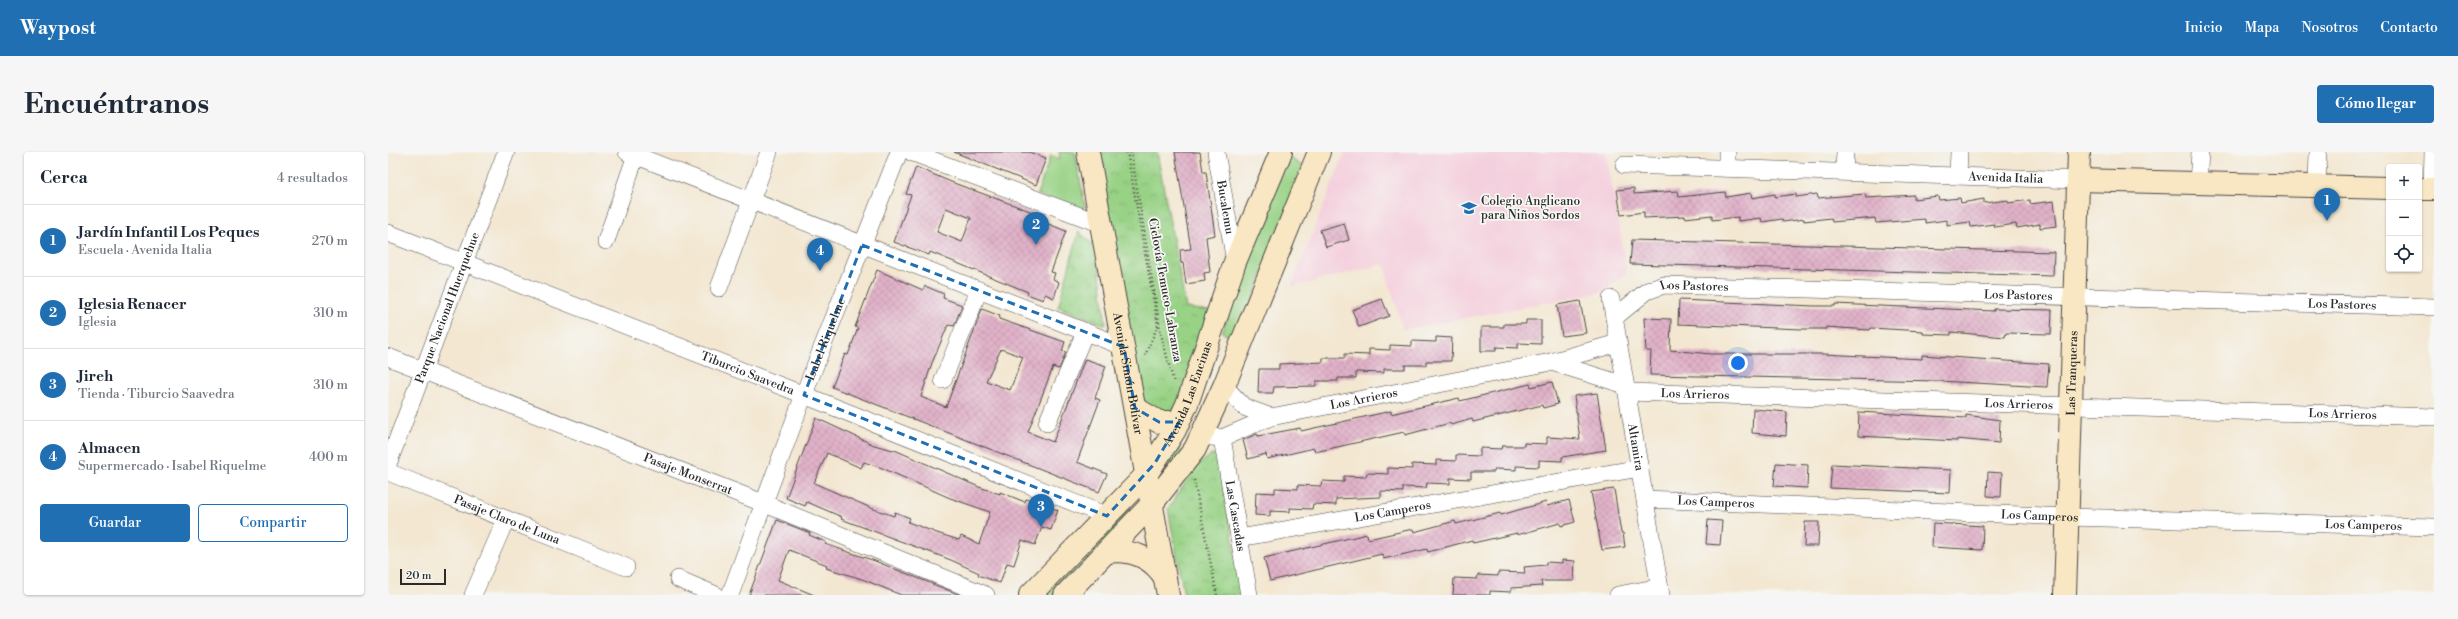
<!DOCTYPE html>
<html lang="es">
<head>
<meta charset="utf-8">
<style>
	body { margin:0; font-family:"Libre Bodoni",serif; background:#f6f6f7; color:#1f2937 }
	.controls { position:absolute; right:12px; top:12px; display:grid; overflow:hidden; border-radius:4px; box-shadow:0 1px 3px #0004 }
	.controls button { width:36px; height:36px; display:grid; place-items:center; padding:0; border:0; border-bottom:1px solid #e0e1e3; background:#fff; color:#1f2937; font:20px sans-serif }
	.scale { position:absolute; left:12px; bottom:10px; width:46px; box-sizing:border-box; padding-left:4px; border:2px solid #2b2b2b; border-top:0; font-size:11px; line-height:14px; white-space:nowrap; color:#2b2b2b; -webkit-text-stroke:3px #f6f6f2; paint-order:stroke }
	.you { position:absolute; left:1350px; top:211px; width:14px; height:14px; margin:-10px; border:3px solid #fff; border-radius:50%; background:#1a73e8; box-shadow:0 0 0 6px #1a73e833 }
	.badge { display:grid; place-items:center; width:26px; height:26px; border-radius:50%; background:#1f6fb2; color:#fff; font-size:13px; font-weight:700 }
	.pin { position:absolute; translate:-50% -33px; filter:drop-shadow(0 1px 2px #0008) }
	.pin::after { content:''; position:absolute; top:21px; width:14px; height:12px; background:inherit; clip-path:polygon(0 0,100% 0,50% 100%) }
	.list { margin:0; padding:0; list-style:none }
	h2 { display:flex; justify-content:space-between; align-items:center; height:52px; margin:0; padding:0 16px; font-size:17px }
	h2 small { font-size:13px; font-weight:400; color:#747a83 }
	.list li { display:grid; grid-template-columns:26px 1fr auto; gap:12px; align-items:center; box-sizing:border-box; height:72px; padding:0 16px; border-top:1px solid #e0e1e3 }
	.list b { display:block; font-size:15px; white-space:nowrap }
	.list p { margin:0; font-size:13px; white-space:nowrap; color:#747a83 }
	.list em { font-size:13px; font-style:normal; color:#747a83 }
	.actions { display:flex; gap:8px; padding:12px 16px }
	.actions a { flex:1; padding:9px 0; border:1px solid #1f6fb2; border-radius:4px; text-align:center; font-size:14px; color:#1f6fb2 }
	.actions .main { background:#1f6fb2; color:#fff }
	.icon { flex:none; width:22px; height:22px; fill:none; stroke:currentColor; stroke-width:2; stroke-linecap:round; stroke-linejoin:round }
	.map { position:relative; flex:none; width:2046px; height:443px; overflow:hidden; border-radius:4px }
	header { display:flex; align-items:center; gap:24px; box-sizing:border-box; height:56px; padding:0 20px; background:#1f6fb2; color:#fff }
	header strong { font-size:19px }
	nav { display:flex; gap:22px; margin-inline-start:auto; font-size:14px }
	.intro { display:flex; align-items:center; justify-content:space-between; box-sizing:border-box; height:96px; padding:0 24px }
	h1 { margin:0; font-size:28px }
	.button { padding:10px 18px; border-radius:4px; background:#1f6fb2; color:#fff; font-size:14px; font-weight:700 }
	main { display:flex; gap:24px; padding:0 24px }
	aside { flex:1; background:#fff; border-radius:4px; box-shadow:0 1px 3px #0004 }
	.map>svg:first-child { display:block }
</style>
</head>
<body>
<header>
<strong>Waypost</strong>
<nav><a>Inicio</a><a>Mapa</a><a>Nosotros</a><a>Contacto</a></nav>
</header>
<div class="intro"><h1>Encuéntranos</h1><a class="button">Cómo llegar</a></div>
<main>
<aside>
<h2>Cerca<small>4 resultados</small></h2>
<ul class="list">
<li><span class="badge">1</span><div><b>Jardín Infantil Los Peques</b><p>Escuela · Avenida Italia</p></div><em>270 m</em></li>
<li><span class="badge">2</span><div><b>Iglesia Renacer</b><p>Iglesia</p></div><em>310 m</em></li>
<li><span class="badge">3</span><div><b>Jireh</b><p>Tienda · Tiburcio Saavedra</p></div><em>310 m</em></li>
<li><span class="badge">4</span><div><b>Almacen</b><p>Supermercado · Isabel Riquelme</p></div><em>400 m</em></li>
</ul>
<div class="actions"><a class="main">Guardar</a><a>Compartir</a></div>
</aside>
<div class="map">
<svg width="2046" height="443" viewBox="0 0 2046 443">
	<defs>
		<pattern id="park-crowns" width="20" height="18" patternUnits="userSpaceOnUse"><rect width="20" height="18" fill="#98d285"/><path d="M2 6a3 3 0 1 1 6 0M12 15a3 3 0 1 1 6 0" fill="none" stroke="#83b473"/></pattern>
		<pattern id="building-cross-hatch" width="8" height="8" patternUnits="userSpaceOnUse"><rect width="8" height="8" fill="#e1b2c9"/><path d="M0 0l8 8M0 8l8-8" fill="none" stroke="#c199ad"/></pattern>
	</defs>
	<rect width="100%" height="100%" fill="#f6f6f2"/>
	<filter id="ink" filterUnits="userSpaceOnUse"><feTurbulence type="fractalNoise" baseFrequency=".025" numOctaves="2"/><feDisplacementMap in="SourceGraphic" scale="8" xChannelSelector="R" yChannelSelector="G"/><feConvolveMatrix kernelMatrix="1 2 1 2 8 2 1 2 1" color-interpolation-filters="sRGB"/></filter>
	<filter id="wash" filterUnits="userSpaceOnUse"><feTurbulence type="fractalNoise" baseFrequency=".012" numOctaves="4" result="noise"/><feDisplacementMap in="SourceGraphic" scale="16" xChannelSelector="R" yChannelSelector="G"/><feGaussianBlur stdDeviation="0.9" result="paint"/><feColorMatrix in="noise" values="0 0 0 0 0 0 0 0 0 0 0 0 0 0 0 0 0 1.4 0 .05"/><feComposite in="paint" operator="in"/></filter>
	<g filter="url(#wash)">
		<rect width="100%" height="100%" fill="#f3e7d1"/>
		<!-- built -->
		<path fill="#f4cfdd" d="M957 0H1218L1239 121 1214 140 1015 178 996 112 903 135Z"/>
		<!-- grass -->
		<path fill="#98d285" stroke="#627e58" d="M671 0H687L697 54 693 60 649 42 663 3 672 7Z
			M900 5 918 16 847 190 834 180Z
			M792 290 793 303 770 333 768 324Z
			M741 355 743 363 668 443H656Z"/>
		<!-- park -->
		<path fill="url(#park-crowns)" stroke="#627e58" d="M707 0H769L798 156 822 159 790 253 782 263 756 256Z
			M691 79 709 97 718 173 670 155Z
			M823 303H830L855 443H796L780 357 808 314Z"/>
		<g id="blocks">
			<!-- building -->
			<path fill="url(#building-cross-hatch)" fill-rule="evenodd" d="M566 0H641L658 6 648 33Z
				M787 0H812L815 20H818L827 83 818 85 822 120 816 121 817 129 798 132 795 111H793L792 98 803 97Z
				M528 15 563 30 650 62 648 67 678 79 663 120 667 121 665 127 671 130 666 146 657 142 655 148 639 142 640 140 542 100 541 103 506 90 523 43 518 42ZM558 56 583 66 574 90 549 80Z
				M1246 36V42L1290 39 1291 45 1337 40 1338 45 1363 41 1364 46 1387 42V45L1408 42V45L1429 42 1430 46 1477 42 1478 46 1526 43V47L1550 44 1551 48 1572 46 1573 51 1596 47V51L1620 48V51L1642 48V52L1666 49 1669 74 1652 76V72L1629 76 1628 72 1607 75 1606 72 1583 75 1582 70 1559 73V68L1537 71V67L1488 71 1487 66 1444 70 1443 66 1416 69V67L1395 70 1394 67 1374 70 1373 66 1350 69V65L1324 68V63L1297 66V64L1256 66V60L1233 63 1229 38Z
				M956 71 961 88 938 95 932 78Z
				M1244 88 1666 100 1665 124 1242 112Z
				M489 118 535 138 537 134 556 142 555 146 574 153 566 174 560 173 544 211 533 245 558 255 594 157 612 164 611 167 677 190 674 199 678 200 671 217 665 215 640 280 665 290 697 207 718 214 707 246 712 248 689 310 719 322 711 340 444 235 457 202 460 203 470 176 467 175ZM613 197 635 205 622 238 598 229Z
				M994 147 1001 164 971 175 964 158Z
				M1291 148 1426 154H1447V152L1606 159V157L1664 158 1663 182 1618 181 1617 185 1563 180V183L1535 182V179L1483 176 1482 178 1438 175V177H1414L1290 172Z
				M1192 149 1198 181 1174 184 1169 153Z
				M1256 166 1283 167 1282 198 1323 202H1435L1534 207V203L1661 212 1659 235 1551 229 1262 223 1263 199H1258Z
				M1138 168H1153V192L1130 191V196L1108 195V199H1093V175H1116V172H1138Z
				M1048 185 1064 186 1063 209H1038V213H1017V217H996V221L968 220V226H950V229H928V234L886 235 885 241H870L871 217H891V212L935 210V206H957V202L981 203V197L1002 198V193L1024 194V189L1048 190Z
				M1164 230 1170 252 1155 256 1154 253 1085 270 1084 267 1063 273 1062 271 1017 283 1016 280 927 300 926 296 879 307 878 302 860 307 855 288 869 282 870 284 912 276 913 279 1003 259V262L1071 246 1072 249 1142 232 1143 235Z
				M1209 241 1218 298 1174 305V309L1151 308V315L1128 314V318L1107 317 1106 320H1083V327L1062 326V332L1039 331 1038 336 1015 335V340L993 339V345L948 347V353L925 352 924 357 902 356V360L882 359V364L867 363 868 340 887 341V336L910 337V333L933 334 934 329 956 330V324L978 325 979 321 1000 322V316L1024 317V312L1048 313V308L1068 309V303L1092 304V296L1113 297 1114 294H1136V291L1159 292V285L1192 287 1186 244Z
				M1365 257 1399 260 1398 284 1364 281Z
				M1471 260 1578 266V263L1612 268 1611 291 1569 287V289L1470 284Z
				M428 266 486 293 509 299 591 335 612 342V340L637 350 638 347 670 358 663 378 654 375 647 393 634 388 626 413 619 411 612 431 590 423 591 421 563 408 453 367 454 365 419 350 417 354 398 346ZM439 301 473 316 476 310 494 316 562 346 602 360 591 392 573 384 571 388 549 381 520 370 522 366 507 360 506 364 483 356 426 331Z
				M1388 311 1420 313 1419 336 1386 334Z
				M1444 312 1563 318 1562 341 1442 336Z
				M1600 320 1614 321 1613 345 1599 344Z
				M1226 337 1233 381H1235L1237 395 1214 398 1203 340Z
				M1181 348 1187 370 1173 374 1172 371 1129 383V381L1085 391 1084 388 1040 400 1039 397 995 407 994 402 882 429 876 406 979 382 980 387 1025 377 1026 380 1067 369 1068 372 1112 361 1113 363 1158 350 1159 354Z
				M389 368 422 381 421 383 438 390 437 392 487 409 572 443H513L474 427 438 416 439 413 401 398 390 428 426 443H361Z
				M1320 368 1334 369 1332 393 1318 392Z
				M1417 370H1431L1430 394H1416Z
				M1545 371 1595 374 1594 398 1544 395Z
				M1174 408 1187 409 1186 429H1153L1154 434 1123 436V440L1102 439V443H1065L1066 426 1089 427 1090 423 1110 424V420L1137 421 1136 415 1158 413V410L1174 411Z"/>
		</g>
	</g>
	<g filter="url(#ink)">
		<use href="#blocks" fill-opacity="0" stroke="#494744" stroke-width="1"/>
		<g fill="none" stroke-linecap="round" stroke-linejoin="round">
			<!-- street casing -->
			<g stroke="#494744" stroke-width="18">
				<g id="street">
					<path d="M239 0 736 195"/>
					<path d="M523 0 713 72"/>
					<path id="s1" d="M828 0 847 110"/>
					<path id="s2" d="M1236 13 1690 28"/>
					<path d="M1339 16V0"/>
					<path d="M1456 19 1457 0"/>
					<path d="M1570 24 1571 0"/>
					<path d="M1810 31 1812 0"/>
					<path d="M1929 35 1930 0"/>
					<path d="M2044 37 2045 0"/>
					<path id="s3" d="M0 81 416 243 719 364"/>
					<path d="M218 89 248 3"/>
					<path d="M331 136 381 0"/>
					<path id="s4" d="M1223 147 1273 443"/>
					<path id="s5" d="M1226 166 1259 139 1276 133 2046 155"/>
					<path id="s6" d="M0 205 375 351 598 443"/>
					<path d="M1163 210 1230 191"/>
					<path d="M555 228 591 138"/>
					<path d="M836 234 856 255 883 265"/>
					<path id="s7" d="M1239 240 2046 265"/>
					<path d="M659 271 697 180"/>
					<path id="s8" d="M814 284 834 286 883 265 1163 210 1237 233"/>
					<path id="s9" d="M834 286 861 443"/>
					<path id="s10" d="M0 312 118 0"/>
					<path id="s11" d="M0 320 238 415"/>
					<path id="s12" d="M1257 347 1680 365 2046 375"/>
					<path id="s13" d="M851 386 1252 316"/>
					<path d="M290 427 328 443"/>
					<path d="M85 443 118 367"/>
					<path id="s14" d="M342 443 421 229 511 0"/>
					<path d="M1230 443 1272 435"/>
				</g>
			</g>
			<!-- secondary casing -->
			<g stroke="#494744" stroke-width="24">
				<g id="secondary">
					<path id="s15" d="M700 0 780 443"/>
					<path d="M1690 28 2001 36"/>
					<path d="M2031 37H2046"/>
					<path d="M747 256 771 270H791"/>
					<path d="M719 400C743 397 764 405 777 426"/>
					<path id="s16" d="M642 443 758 323 787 278 799 252 847 110 893 0"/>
					<path d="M677 443 763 353 807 297 836 234 931 0"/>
					<path id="s17" d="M1677 443 1691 0"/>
				</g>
			</g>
			<!-- path -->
			<path stroke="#494744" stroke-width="2.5" stroke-dasharray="1 3" stroke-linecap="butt" d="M739 0 770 173 756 206
				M743 0 773 182 786 231
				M806 328 829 443"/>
			<!-- street -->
			<use href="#street" stroke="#fff" stroke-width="17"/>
			<!-- secondary -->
			<use href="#secondary" stroke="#f9e7c3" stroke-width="22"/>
		</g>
	</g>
	<!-- marked area -->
	<path fill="none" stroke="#1f6fb2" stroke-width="3" stroke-dasharray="8 5" stroke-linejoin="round" d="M474 93 736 195 747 256 771 270H791L767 311 719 364 416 243Z"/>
	<!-- icons -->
	<defs>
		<g id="school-bare" transform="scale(1.2)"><path d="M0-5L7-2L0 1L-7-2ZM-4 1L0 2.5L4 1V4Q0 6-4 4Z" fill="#1f6fb2" stroke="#f6f6f2" stroke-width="2.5" paint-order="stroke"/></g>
	</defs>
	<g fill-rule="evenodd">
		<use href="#school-bare" x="1081" y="56"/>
	</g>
	<g text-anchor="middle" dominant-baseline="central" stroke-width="3.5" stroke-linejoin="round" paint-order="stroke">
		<!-- street labels -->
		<g font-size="12" fill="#2b2b2b" stroke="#f6f6f2">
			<text stroke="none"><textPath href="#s2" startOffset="382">Avenida Italia</textPath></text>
			<text stroke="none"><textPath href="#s1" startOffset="56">Bucalemu</textPath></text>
			<text stroke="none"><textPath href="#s5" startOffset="91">Los Pastores</textPath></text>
			<text transform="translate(777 138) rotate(80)">Ciclovía Temuco-Labranza</text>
			<text stroke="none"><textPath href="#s5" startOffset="415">Los Pastores</textPath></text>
			<text stroke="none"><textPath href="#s5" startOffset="739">Los Pastores</textPath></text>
			<text stroke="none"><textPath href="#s10" startOffset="167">Parque Nacional Huerquehue</textPath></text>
			<text stroke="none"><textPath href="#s14" startOffset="273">Isabel Riquelme</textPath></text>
			<text stroke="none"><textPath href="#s3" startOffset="386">Tiburcio Saavedra</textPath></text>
			<text stroke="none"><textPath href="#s15" startOffset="225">Avenida Simón Bolívar</textPath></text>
			<text stroke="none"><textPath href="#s17" startOffset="222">Las Tranqueras</textPath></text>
			<text stroke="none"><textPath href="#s16" startOffset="259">Avenida Las Encinas</textPath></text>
			<text stroke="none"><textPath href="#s7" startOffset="68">Los Arrieros</textPath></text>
			<text stroke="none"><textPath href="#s8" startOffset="168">Los Arrieros</textPath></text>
			<text stroke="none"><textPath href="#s7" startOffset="392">Los Arrieros</textPath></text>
			<text stroke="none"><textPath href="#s7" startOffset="716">Los Arrieros</textPath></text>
			<text stroke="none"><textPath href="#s4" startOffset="150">Altamira</textPath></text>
			<text stroke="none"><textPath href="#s6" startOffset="322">Pasaje Monserrat</textPath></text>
			<text stroke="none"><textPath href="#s12" startOffset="71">Los Camperos</textPath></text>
			<text stroke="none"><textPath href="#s13" startOffset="156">Los Camperos</textPath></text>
			<text stroke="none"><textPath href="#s9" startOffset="79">Las Cascadas</textPath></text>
			<text stroke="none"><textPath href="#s12" startOffset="395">Los Camperos</textPath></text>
			<text stroke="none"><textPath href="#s11" startOffset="128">Pasaje Claro de Luna</textPath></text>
			<text stroke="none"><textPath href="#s12" startOffset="719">Los Camperos</textPath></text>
		</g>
		<!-- poi labels -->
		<g font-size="12" fill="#2b2b2b" stroke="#f6f6f2" text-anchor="start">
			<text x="1093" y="49">Colegio Anglicano<tspan x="1093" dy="14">para Niños Sordos</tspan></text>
		</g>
	</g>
</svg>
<div class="controls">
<button>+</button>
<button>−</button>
<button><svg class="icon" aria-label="locate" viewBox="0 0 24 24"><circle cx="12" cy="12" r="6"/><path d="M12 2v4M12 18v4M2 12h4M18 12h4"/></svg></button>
</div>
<div class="scale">20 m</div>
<div class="you"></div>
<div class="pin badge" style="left:1939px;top:69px">1</div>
<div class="pin badge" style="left:648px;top:93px">2</div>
<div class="pin badge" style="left:653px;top:375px">3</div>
<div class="pin badge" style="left:432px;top:119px">4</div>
</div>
</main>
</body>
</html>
